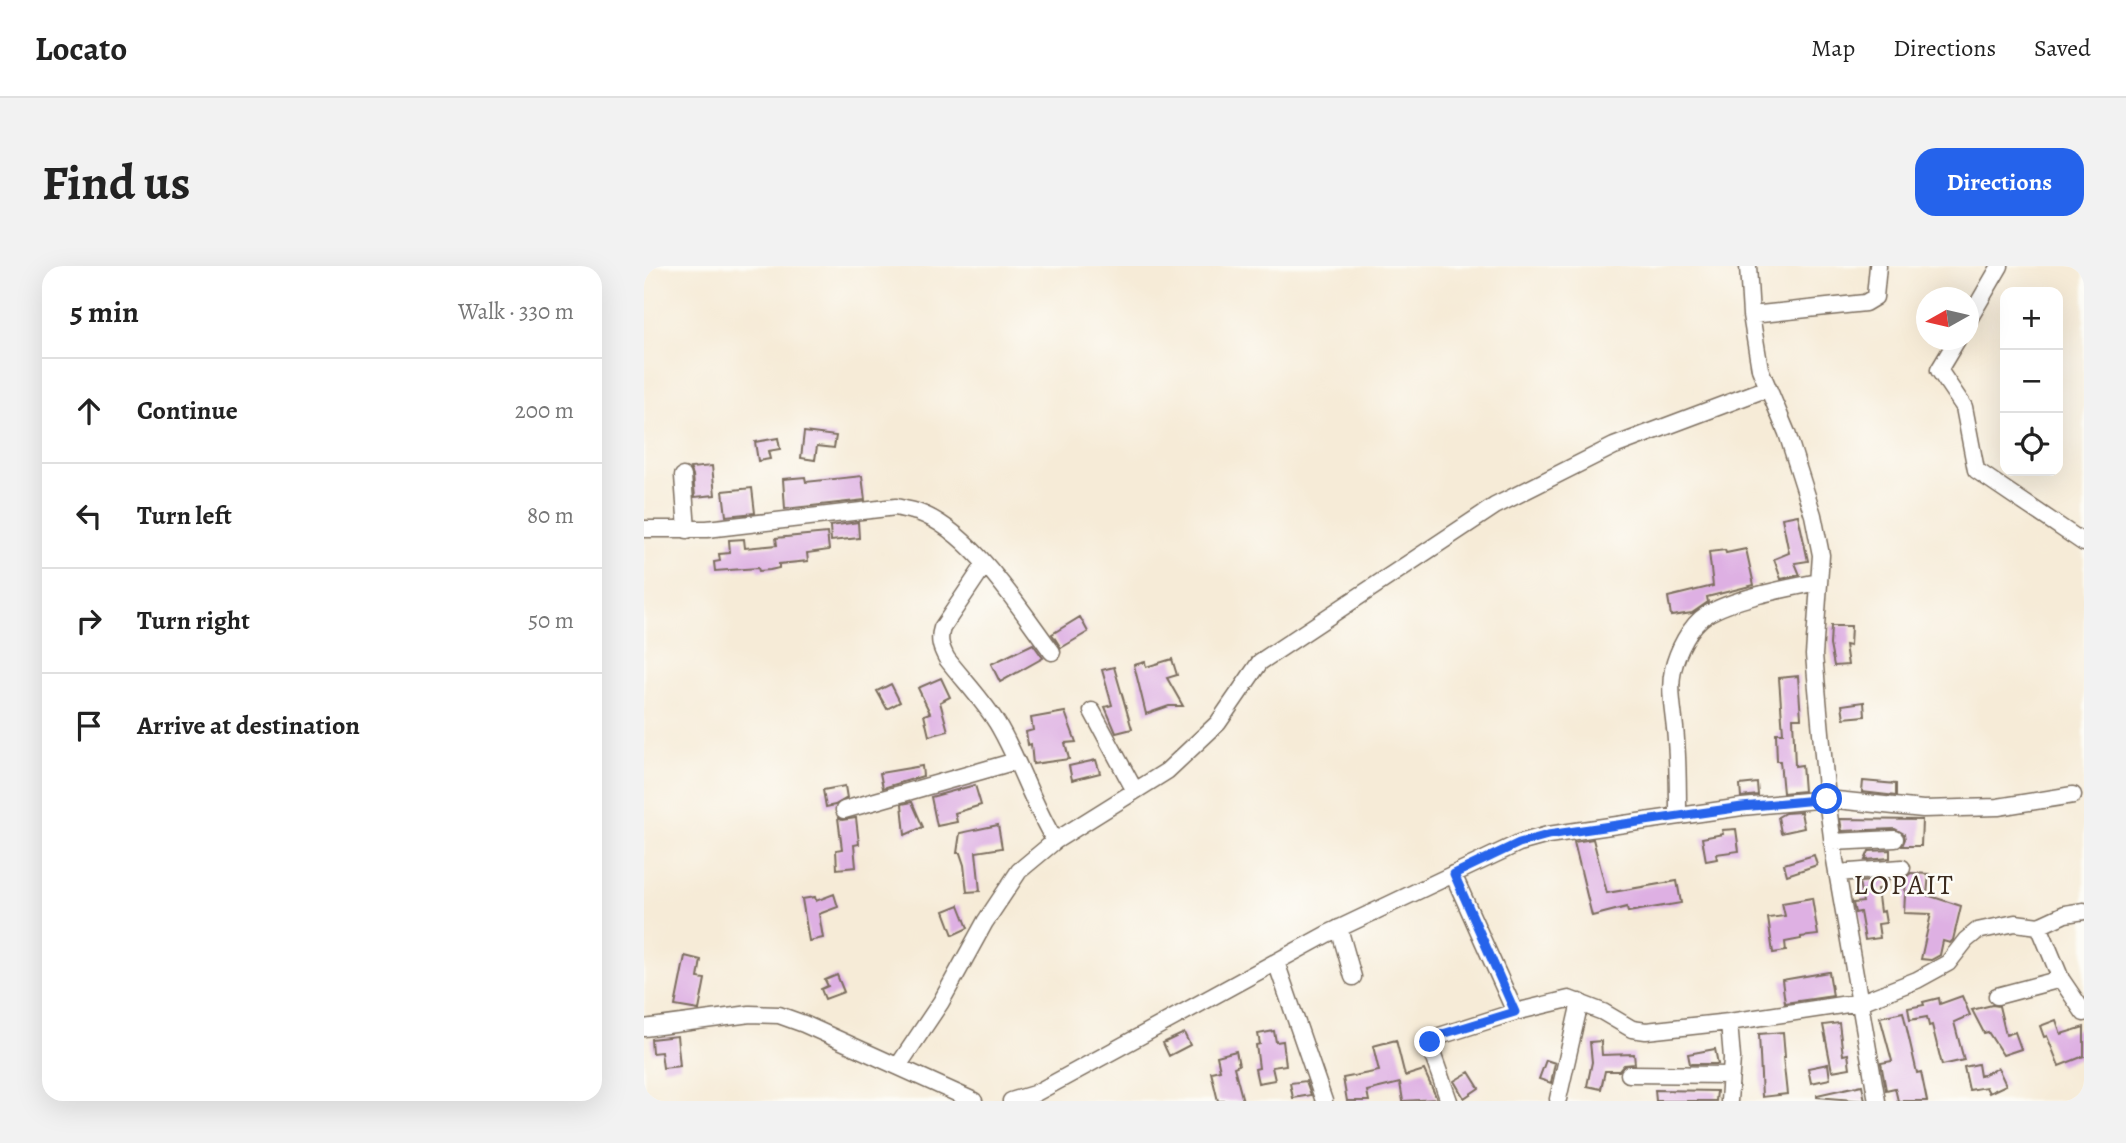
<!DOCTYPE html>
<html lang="en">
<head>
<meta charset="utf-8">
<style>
	body { margin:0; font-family:Alegreya,serif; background:#f2f2f2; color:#222 }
	.controls { position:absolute; right:21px; top:21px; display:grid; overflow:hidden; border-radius:14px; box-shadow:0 7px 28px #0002 }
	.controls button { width:63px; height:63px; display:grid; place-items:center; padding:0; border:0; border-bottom:2px solid #e0e0e0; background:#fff; color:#222; font:35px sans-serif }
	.compass { position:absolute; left:1272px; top:21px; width:63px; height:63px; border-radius:50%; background:#fff; box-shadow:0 7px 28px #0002; rotate:262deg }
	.stop { position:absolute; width:21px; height:21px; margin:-16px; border:5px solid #2563eb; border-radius:50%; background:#fff }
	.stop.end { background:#2563eb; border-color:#fff; box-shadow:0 2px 7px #0008 }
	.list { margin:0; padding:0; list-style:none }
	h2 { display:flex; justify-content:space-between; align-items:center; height:91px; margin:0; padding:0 28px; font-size:30px }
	h2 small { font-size:23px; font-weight:400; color:#767676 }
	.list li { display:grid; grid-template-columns:46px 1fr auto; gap:21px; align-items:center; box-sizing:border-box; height:105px; padding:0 28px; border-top:2px solid #e0e0e0 }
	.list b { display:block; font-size:26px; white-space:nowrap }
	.list em { font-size:23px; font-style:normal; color:#767676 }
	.icon { flex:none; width:38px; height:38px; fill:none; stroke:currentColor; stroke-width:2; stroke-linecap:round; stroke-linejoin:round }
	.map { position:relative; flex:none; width:1440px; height:835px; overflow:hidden; border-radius:21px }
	header { display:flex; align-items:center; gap:42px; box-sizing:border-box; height:98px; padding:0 35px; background:#fff; border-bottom:2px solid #e0e0e0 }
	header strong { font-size:33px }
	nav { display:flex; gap:38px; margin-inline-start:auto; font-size:24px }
	.intro { display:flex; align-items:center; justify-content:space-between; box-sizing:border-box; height:168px; padding:0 42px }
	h1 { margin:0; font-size:49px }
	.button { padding:18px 32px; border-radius:21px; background:#2563eb; color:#fff; font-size:24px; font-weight:700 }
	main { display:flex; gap:42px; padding:0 42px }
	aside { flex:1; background:#fff; border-radius:21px; box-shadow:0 7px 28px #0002 }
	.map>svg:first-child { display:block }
</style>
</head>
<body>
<header>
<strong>Locato</strong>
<nav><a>Map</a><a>Directions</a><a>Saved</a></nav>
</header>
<div class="intro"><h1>Find us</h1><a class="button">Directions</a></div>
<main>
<aside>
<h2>5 min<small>Walk · 330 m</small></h2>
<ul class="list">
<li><svg class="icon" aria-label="ahead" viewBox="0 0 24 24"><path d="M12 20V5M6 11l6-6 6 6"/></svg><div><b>Continue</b></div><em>200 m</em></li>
<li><svg class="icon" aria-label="left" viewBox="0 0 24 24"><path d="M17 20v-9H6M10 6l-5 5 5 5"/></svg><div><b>Turn left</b></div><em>80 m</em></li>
<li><svg class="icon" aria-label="right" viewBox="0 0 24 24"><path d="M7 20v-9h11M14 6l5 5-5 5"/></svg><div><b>Turn right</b></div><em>50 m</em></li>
<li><svg class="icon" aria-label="arrive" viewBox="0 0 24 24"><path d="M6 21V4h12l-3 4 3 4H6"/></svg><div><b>Arrive at destination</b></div></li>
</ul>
</aside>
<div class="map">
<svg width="1440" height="835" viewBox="0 0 1440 835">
	<rect width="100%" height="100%" fill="#fdfcf7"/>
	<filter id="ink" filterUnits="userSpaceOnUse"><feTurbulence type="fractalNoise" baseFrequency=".0143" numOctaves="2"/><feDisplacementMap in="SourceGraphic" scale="14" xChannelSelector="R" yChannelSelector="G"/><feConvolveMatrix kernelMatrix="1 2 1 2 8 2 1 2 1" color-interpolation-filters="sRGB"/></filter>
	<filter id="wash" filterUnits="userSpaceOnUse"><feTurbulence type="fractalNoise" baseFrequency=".00686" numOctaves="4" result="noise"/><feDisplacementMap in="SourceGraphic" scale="28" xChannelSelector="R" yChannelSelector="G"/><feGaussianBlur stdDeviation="1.57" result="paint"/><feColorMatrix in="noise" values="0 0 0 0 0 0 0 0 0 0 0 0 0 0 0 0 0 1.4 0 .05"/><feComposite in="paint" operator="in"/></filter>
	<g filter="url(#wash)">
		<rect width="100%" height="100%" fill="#f6ebd7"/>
		<g id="blocks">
			<!-- building -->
			<path fill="#deb0e3" d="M160 166 192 170 190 182 173 180 171 194 157 192Z
				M134 172 136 183 124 185 126 193 114 195 111 176Z
				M68 200 71 229 51 231 49 209 46 202Z
				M218 210 221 234 141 243 139 213 161 211 162 216Z
				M108 222 111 247 82 250 79 225Z
				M1154 249 1164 295 1151 297 1156 309 1137 313 1130 293 1145 287 1138 252Z
				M214 256 215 272 187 275 186 260Z
				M183 267 185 284 163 287 164 295 135 298V302L126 304 115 305 114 302 71 305 70 296 76 295 75 288 86 287 85 274 100 273 101 282 133 279 132 272Z
				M1102 283 1110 319 1063 331 1064 336 1048 347 1027 350 1024 331 1069 320 1065 286 1081 284 1082 287Z
				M436 351 444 366 417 382 408 368Z
				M1187 360H1207L1206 380 1201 379 1204 399 1190 400 1186 379Z
				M389 378 399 392 356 416 347 398Z
				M528 393 533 409 523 412 539 440H525L502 448 490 399 501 396 502 401Z
				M470 401 488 463 472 467 461 441 468 439 458 404Z
				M1154 410 1157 452H1149L1151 500 1158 499 1160 525 1139 527 1136 495H1133L1132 467H1139L1135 412Z
				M297 412 306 431 296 436 304 465 285 470 280 449 286 447 274 422Z
				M247 418 256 436 243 443 233 425Z
				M1220 436 1221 450 1200 452 1198 439Z
				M421 446 432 476 421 477 425 493 389 498 387 478 384 479 382 466 389 464 387 452Z
				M452 494 456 507 428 514 425 500Z
				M278 500 279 510 239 522 236 507Z
				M1219 515 1252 518V530L1218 526Z
				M1113 517 1114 529 1097 531 1096 519Z
				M331 519 337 539 311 547 313 556 293 560 287 531Z
				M201 520 203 532 191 539 182 541 179 524Z
				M268 536 279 561 261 569 258 538Z
				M1157 546 1160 562 1137 567 1134 551 1141 547Z
				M194 552 198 554 212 552 215 578 210 579 212 601 193 603 192 584 198 583Z
				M1196 553 1278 554 1277 580H1258L1261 573 1260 568 1251 563 1198 565Z
				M354 559 358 582 332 586 336 625 323 626 320 599 316 587H313L316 567Z
				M1092 563 1095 585 1072 588 1073 593 1062 595 1058 572 1079 568 1078 564Z
				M949 573 963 627 1033 615 1037 637 984 646 983 641 948 650 930 576Z
				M1246 584V592L1221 594 1225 585Z
				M1170 589 1173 599 1143 609 1140 598Z
				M1267 607 1285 608 1283 629 1317 640 1309 674 1306 677 1299 675 1296 689 1287 694 1277 693 1287 648 1260 647 1262 611Z
				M1245 614 1239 623H1233L1236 646 1240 645 1242 657 1234 658 1236 672 1221 674 1216 646 1211 647 1209 637 1219 636 1215 616Z
				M190 628 194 641 175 648 179 672 165 675 158 633 171 631 172 635Z
				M1168 632 1174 669 1157 671V673L1141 676 1142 685 1129 687 1124 652 1141 650 1138 637Z
				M315 639 324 662 309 669 300 645Z
				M41 690 57 694 54 712 61 713 55 744 31 740Z
				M1185 706 1189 730 1141 737 1138 714Z
				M193 709 200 726 181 733 177 723 184 720 181 714Z
				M1318 730 1326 749 1310 756 1320 794 1298 799 1288 759 1285 760 1283 751 1266 754 1264 742 1280 739 1279 736 1295 732 1296 738Z
				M1348 739 1355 740 1362 769 1371 766 1377 783 1359 789 1344 766 1340 767 1328 744Z
				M1259 746 1273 807 1277 806 1283 835H1254L1251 822 1242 824 1237 797 1248 795 1236 751Z
				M1412 754 1417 768 1440 761V790L1415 800 1403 770 1400 771 1396 760Z
				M1195 757 1199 789 1204 788 1206 802 1188 805 1179 759Z
				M630 765 632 776 639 775 642 799 628 801 631 814 614 817 611 803 615 802 612 779 616 778 614 768Z
				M1139 766 1141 791H1139L1143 828 1118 831 1115 768Z
				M540 767 546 779 525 790 519 777Z
				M33 770 36 800 19 802 17 786 8 787 7 773Z
				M752 774 761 810 780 804 793 833 759 835 756 817 723 825 725 835H703L699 812 735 805 729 780Z
				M957 775 958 789 990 788 991 798 980 799 975 805H961L957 823 943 820 948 796 946 776Z
				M1071 783 1074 798H1046L1044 788Z
				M592 785 595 799 590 801 599 835H574L567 806 576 804 573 790Z
				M902 794 911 797 907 817 895 813Z
				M1184 798 1186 813 1167 817 1164 802Z
				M1334 798 1336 810 1354 802 1362 819 1345 827 1342 821 1325 824 1320 801Z
				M825 806 835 822 820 832 810 815Z
				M662 815 667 829 649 832 646 817Z
				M1218 819 1221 835 1173 831V829Z
				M1011 824 1073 825 1072 835H1012Z"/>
		</g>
	</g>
	<g filter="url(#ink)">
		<use href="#blocks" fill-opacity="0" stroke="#7c6e5f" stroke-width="2"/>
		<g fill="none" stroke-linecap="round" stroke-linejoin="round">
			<!-- minor casing -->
			<g stroke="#7c6e5f" stroke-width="19">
				<path id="minor" d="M1104 0 1107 49 1116 103 1143 167 1169 249 1177 289 1170 389 1183 533 1191 594 1233 835
					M1107 49 1221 37 1231 31 1234 0
					M1324 55 1356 0
					M1313 74 1295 104 1320 141 1332 204 1440 277
					M39 210 43 264
					M0 263H63L252 241C259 243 267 244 273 246 327 264 375 342 408 386
					M341 298 298 362C294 374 297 382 303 393 320 415 342 437 356 462 377 499 389 539 411 575
					M448 445 491 525
					M200 544 372 495
					M1034 549C1034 524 1034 499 1032 474 1031 451 1024 426 1029 404 1033 386 1046 359 1062 349 1089 332 1144 322 1175 316
					M1188 576 1251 573
					M1193 607 1258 602
					M809 608 871 746
					M1395 660 1421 648 1440 645
					M695 662 709 711
					M632 696 680 835
					M1353 730 1417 713
					M0 762 106 748 135 749 160 758 330 835
					M254 800 297 736 341 656 375 605 411 575 523 505 574 457 616 396 851 240 970 180 1124 122
					M985 808 1087 809
					M914 833 936 736
					M367 835 390 828 683 668 875 577 904 569 1098 541 1183 533 1279 543 1354 541 1429 529
					M805 835 787 784 786 776 789 772 871 746 925 733 959 746 988 763 1002 765 1085 756
					M1085 835 1088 792 1085 756 1217 736 1273 714 1304 697 1322 674 1333 665 1371 657 1395 660 1417 713 1440 747"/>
			</g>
			<!-- minor -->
			<use href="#minor" stroke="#fff" stroke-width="16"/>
		</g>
	</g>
	<g fill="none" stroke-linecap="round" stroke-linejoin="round" filter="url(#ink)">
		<!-- route -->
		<path stroke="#2563eb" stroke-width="9" d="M786 776 792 770 871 746 810 608 875 577 904 569 1098 541 1183 533"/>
	</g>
	<g text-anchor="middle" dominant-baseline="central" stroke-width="5" stroke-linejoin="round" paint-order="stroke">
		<!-- quarter labels -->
		<g font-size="28" letter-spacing="2" fill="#3b2a1e" stroke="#fdfcf7">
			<text x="1260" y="619">LOPAIT</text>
		</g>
	</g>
</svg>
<div class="controls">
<button>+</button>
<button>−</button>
<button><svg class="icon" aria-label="locate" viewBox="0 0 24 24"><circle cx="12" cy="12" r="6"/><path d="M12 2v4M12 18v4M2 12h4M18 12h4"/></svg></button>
</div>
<svg class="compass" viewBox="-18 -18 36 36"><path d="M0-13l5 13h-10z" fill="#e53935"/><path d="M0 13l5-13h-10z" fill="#767676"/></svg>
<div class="stop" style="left:1183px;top:533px"></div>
<div class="stop end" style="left:786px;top:776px"></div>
</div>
</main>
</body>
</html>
